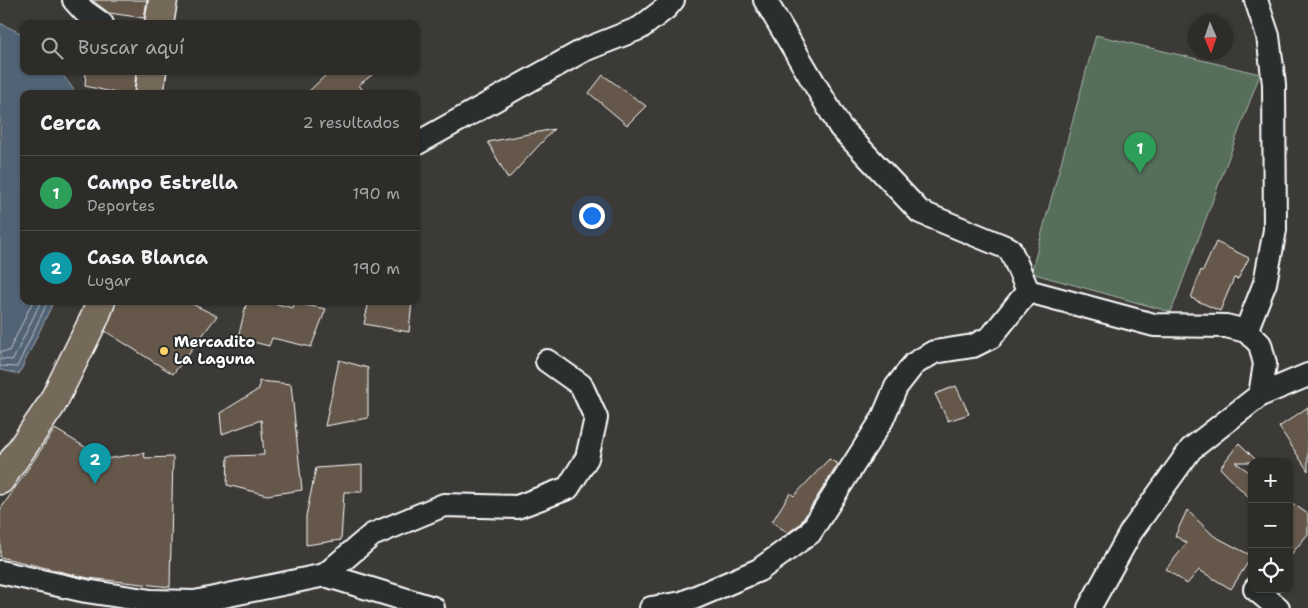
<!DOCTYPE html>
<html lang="es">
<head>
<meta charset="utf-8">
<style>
	body { margin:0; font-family:"Shantell Sans",sans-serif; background:#353431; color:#f1f3f6 }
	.controls { position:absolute; right:15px; bottom:15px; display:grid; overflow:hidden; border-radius:10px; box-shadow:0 1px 4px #0004 }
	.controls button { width:45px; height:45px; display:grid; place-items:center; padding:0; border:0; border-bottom:1px solid #484846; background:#2d2c29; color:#f1f3f6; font:25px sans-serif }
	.compass { position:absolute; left:1188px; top:15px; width:45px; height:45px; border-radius:50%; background:#2d2c29; box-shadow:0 1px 4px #0004; rotate:178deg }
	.you { position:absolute; left:591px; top:215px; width:18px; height:18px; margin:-12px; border:4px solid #fff; border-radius:50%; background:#1a73e8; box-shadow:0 0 0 8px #1a73e833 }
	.badge { display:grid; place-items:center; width:32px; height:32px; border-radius:50%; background:#8bbbb9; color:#fff; font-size:16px; font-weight:700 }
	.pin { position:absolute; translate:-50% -41px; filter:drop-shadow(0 1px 2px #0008) }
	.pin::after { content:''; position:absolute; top:26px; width:18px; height:15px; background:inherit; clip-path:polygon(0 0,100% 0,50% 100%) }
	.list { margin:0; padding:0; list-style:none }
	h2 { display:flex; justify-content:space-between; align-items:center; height:65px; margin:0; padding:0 20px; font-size:21px }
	h2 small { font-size:16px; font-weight:400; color:#a7a7a8 }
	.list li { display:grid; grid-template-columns:32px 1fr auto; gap:15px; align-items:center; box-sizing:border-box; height:75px; padding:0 20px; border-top:1px solid #484846 }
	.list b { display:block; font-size:19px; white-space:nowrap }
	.list p { margin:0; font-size:16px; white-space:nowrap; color:#a7a7a8 }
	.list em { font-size:16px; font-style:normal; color:#a7a7a8 }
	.icon { flex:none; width:28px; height:28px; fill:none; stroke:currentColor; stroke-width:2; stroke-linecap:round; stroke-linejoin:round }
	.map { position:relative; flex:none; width:1308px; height:608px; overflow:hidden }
	.search { position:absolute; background:#2d2c29; box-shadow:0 1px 4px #0004; left:20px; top:20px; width:400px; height:55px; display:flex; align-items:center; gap:12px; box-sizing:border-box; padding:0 18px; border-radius:10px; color:#a7a7a8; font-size:19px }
	.panel { position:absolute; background:#2d2c29; box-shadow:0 1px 4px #0004; left:20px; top:90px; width:400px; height:215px; border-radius:10px }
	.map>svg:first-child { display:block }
</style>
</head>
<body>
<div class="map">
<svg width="1308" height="608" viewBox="0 0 1308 608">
	<rect width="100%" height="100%" fill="#3c3a37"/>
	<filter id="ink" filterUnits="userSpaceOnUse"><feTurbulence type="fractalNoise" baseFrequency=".02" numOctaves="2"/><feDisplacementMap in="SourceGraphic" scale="10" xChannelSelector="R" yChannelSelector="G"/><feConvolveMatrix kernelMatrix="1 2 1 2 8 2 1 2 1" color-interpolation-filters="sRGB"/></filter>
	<g filter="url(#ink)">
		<!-- green -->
		<path fill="#566e5a" stroke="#aab6ac" d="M1096 35 1260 74 1171 312 1031 273Z"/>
		<!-- water -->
		<path fill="#516474" stroke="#97a2ac" d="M0 23 24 35V71H60L77 94H24V301H54L19 374 0 370Z"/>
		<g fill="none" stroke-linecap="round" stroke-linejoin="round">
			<!-- shore -->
			<path stroke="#b9c1c7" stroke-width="1" d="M0 352 9 351 33 301
				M0 359 13 360 41 301
				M0 366 17 367 48 301"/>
		</g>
		<!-- building -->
		<path fill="#65584c" stroke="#fff" d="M92 0H147L144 18 109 13Z
			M86 71H136L134 94H121L85 86Z
			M330 71H377L359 85 366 94H306Z
			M603 75 646 106 627 125 589 93Z
			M554 129 508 179 488 142Z
			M1216 242 1249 258 1238 279 1234 278 1220 311 1191 298 1201 270 1203 271Z
			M116 301H186L217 316 173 374 105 331Z
			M247 301H265L293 308 294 303 326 309 311 347 272 338 269 346 238 338Z
			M369 301H412L409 332 364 324Z
			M339 360 368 368V418L325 426Z
			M259 381 291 384 302 490 267 495 227 485 228 456 264 455 261 420 222 434 220 413 259 389Z
			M956 386 969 414 948 421 935 394Z
			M1308 407V471L1279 427Z
			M55 429 105 459 144 453 145 458 173 457 170 587 88 578 0 557V510Z
			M1239 443 1258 462H1235L1252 474V501L1220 468Z
			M829 459 838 464 800 524 788 533 772 522 790 493 794 496Z
			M362 465V492H344L341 540 306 545V516L316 468Z
			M1289 501 1308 514V534L1289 557Z
			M1187 510 1214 536 1252 556 1231 589 1199 570 1187 584 1166 569 1187 543 1175 536Z"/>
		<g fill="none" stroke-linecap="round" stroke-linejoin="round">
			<!-- minor casing -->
			<g stroke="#fff" stroke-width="26">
				<path id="minor" d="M74 0 84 11 102 24
					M765 0 840 127 920 212 1010 249 1028 291
					M416 144 584 50 640 28 666 8 673 0
					M1246 331 1265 283 1275 230 1274 84 1268 36 1256 0
					M0 572 86 591 151 601 195 602 325 575 372 535 444 505 517 507 568 488 587 458 596 418 581 385 547 361
					M325 575 433 608
					M1255 589 1278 608
					M651 608 682 603 759 570 810 533 882 420 896 387 914 364 934 352 973 346 991 337 1028 291 1154 325 1226 326 1246 331 1260 344 1265 364 1260 395
					M1089 608 1131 532 1191 449 1260 395 1308 375"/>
			</g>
			<!-- major casing -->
			<g stroke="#fff" stroke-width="31">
				<path id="major" d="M159 24 163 0
					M149 94 152 71
					M0 480 52 404 95 317 101 301"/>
			</g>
			<!-- minor -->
			<use href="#minor" stroke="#2a2d2e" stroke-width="22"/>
			<!-- major -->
			<use href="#major" stroke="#746a5a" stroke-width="28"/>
		</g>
	</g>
	<!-- markers -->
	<circle fill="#ffd166" stroke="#2a2d2e" stroke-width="2" cx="164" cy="351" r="5"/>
	<g text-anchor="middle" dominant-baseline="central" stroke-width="4" stroke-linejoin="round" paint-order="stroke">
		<!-- poi labels -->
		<g font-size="15" font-weight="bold" fill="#fff" stroke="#2a2d2e" text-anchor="start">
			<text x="174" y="342">Mercadito<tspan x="174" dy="17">La Laguna</tspan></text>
		</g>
	</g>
</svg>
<div class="controls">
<button>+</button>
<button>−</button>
<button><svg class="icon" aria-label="locate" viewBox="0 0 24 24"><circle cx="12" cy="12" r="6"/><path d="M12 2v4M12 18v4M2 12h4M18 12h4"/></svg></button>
</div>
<svg class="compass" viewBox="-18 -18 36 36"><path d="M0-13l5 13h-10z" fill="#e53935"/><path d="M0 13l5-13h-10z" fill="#a7a7a8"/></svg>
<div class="you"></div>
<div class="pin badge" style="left:1140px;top:173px;background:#2e9e5b">1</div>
<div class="pin badge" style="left:95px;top:484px;background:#0f9aa8">2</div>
<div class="search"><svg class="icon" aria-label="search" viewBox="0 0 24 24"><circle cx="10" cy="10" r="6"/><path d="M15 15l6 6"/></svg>Buscar aquí</div>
<section class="panel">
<h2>Cerca<small>2 resultados</small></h2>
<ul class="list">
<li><span class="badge" style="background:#2e9e5b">1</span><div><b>Campo Estrella</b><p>Deportes</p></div><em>190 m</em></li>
<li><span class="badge" style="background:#0f9aa8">2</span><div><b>Casa Blanca</b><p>Lugar</p></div><em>190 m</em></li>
</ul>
</section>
</div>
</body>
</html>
